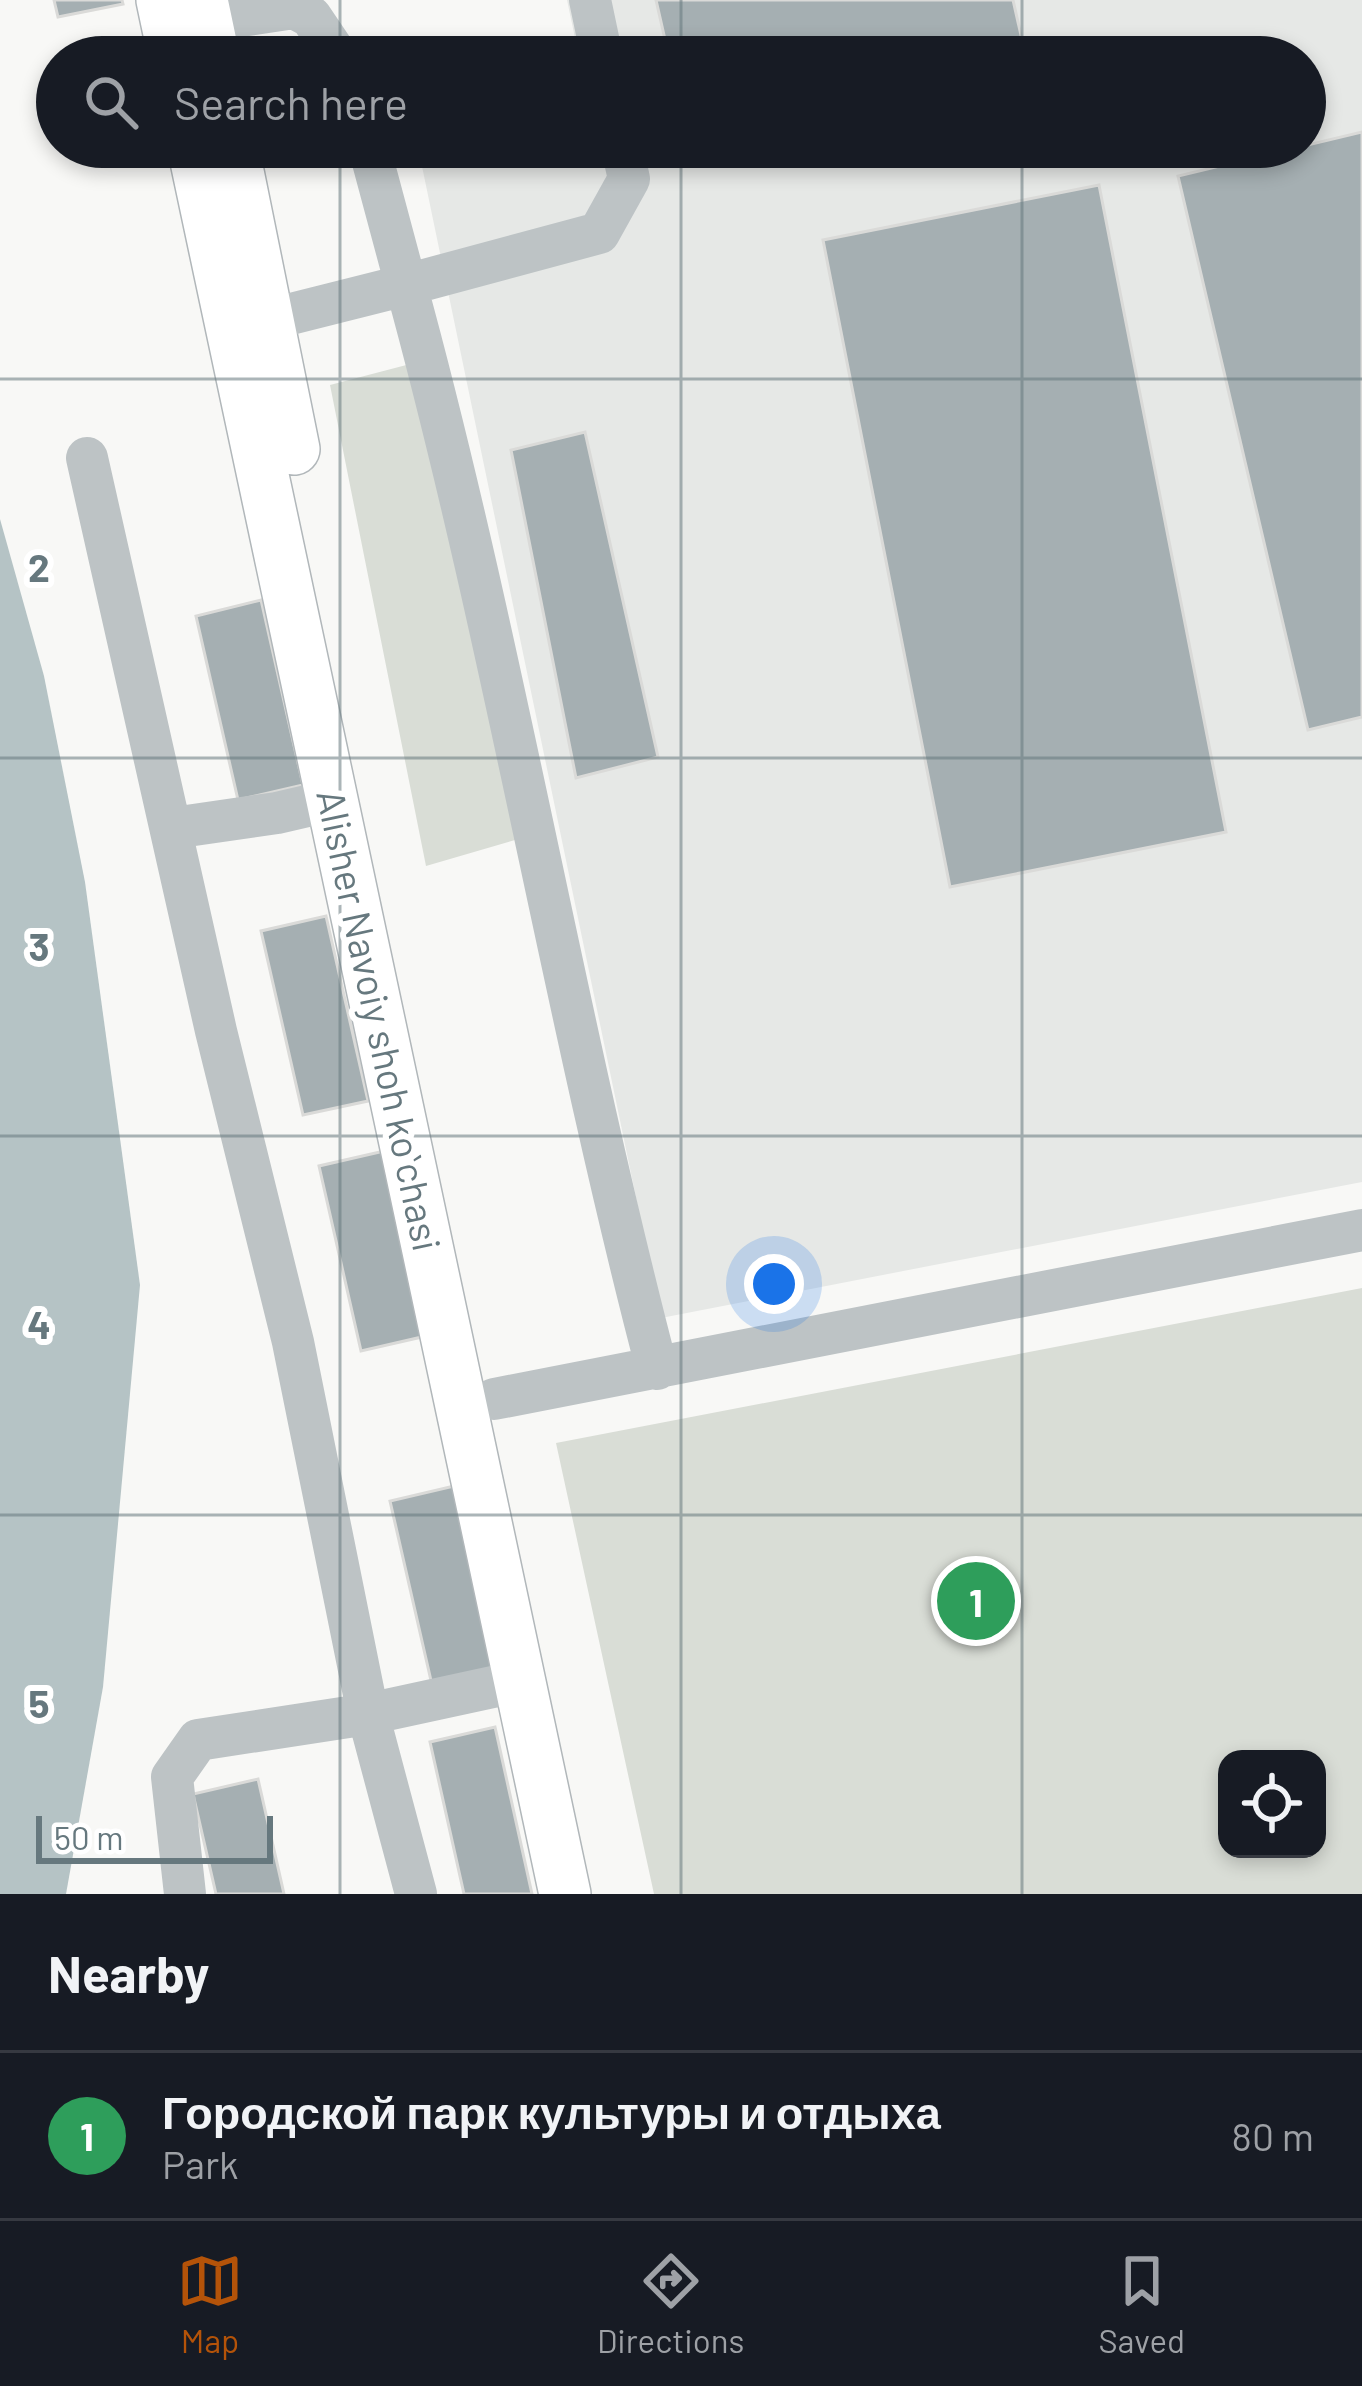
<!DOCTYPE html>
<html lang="en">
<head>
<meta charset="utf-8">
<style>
	body { margin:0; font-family:Barlow,sans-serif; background:#242831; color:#f1f3f6 }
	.controls { position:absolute; right:36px; bottom:36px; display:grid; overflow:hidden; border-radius:24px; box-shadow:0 6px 18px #0003 }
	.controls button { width:108px; height:108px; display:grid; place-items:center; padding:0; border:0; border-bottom:3px solid #363941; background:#171b24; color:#f1f3f6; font:60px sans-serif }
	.scale { position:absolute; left:36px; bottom:30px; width:237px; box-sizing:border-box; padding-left:12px; border:6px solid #66787e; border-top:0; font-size:33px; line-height:42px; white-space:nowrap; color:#66787e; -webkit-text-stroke:9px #fff; paint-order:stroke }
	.you { position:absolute; left:774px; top:1284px; width:42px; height:42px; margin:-30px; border:9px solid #fff; border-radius:50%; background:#1a73e8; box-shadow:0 0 0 18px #1a73e833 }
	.badge { display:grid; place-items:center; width:78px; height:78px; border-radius:50%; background:#b45309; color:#fff; font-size:39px; font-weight:700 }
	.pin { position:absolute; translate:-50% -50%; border:6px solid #fff; box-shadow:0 3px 12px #0006 }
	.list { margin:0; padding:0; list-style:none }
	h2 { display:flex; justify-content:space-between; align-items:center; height:156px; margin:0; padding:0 48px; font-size:51px }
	h2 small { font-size:39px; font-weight:400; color:#9ea1a6 }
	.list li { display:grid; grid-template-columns:78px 1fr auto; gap:36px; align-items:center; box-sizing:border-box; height:168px; padding:0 48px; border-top:3px solid #363941 }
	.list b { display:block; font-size:45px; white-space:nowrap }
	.list p { margin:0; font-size:39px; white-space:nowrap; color:#9ea1a6 }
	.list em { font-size:39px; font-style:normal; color:#9ea1a6 }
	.icon { flex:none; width:66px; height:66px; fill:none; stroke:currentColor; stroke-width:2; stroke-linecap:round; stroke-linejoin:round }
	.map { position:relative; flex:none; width:1362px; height:1894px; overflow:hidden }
	.search { position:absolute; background:#171b24; box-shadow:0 6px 18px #0003; left:36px; right:36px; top:36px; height:132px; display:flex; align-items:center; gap:30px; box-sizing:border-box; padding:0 42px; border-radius:66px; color:#9ea1a6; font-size:45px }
	.sheet { height:324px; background:#171b24 }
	nav { display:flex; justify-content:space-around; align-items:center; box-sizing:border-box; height:168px; border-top:3px solid #363941; background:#171b24; font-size:33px; color:#9ea1a6 }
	nav a { display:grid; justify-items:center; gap:6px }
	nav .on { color:#b45309 }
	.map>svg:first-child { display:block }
</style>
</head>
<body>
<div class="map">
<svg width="1362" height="1894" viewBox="0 0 1362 1894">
	<rect width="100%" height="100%" fill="#f8f8f6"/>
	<!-- built -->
	<path fill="#e6e8e6" d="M567 0H1362V1182L661 1318 418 147H1305V57H579Z"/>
	<!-- green -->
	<path fill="#d9ddd6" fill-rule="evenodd" d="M414 363 522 838 426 866 330 385Z
		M1362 1288V1894H654L556 1443ZM1227 1759H1317V1849H1227Z"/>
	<!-- water -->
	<path fill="#b5c3c5" d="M0 519 44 676 85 882 140 1285 103 1687 66 1894H0Z"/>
	<!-- building -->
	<path fill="#a5afb2" stroke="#dadad8" stroke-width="3" d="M54 0H122L123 4 58 17Z
		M656 0H1013L1025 53 1009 57H669Z
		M1362 132V717L1308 730 1178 176Z
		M1099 185 1226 832 950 887 823 240Z
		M585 432 658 757 576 778 511 450Z
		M261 600 303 785 238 800 196 616Z
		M326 916 368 1101 303 1115 261 931Z
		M384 1151 426 1336 361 1351 319 1166Z
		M454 1486 496 1670 432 1685 390 1501Z
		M495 1727 532 1894H464L430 1742Z
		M258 1779 284 1894H216L193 1794Z"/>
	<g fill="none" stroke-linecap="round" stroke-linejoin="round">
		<!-- major casing -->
		<g stroke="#b1b7ba" stroke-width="54">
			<path id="major" d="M162 0 174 57
				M202 0 214 57
				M193 147 565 1894
				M233 147 294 449"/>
		</g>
		<!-- minor -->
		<path stroke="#bdc3c5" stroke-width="42" d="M590 0 602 57
			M207 21 294 8 311 17 338 57
			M622 147 629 179 599 233 406 285C504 643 563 1010 657 1369
			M267 320 406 285 369 147
			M87 458 216 1031 293 1342 368 1714 416 1894
			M173 828 277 813 333 800
			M494 1399 1362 1230
			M185 1894 172 1777 198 1740 368 1714 520 1681"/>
		<!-- major -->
		<use href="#major" stroke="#fff" stroke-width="51"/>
	</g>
	<!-- grid -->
	<path fill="none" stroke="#66787e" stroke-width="3" stroke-opacity="0.55" d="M340 0V57M681 0V57M1022 0V57M340 147V1894M681 147V1894M1022 147V1894M0 379H1362M0 758H1362M0 1136H1362M0 1515H1362"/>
	<g text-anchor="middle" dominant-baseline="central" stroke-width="12" stroke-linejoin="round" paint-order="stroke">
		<!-- street labels -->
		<g font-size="39" fill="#66787e" stroke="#fff">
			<text transform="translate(380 1020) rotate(78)">Alisher Navoiy shoh koʻchasi</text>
		</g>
	</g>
	<g font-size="39" text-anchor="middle" font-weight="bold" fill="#66787e" stroke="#fff" stroke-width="12" stroke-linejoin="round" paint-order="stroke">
		<text x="39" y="582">2</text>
		<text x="39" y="961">3</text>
		<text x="39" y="1339">4</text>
		<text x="39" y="1718">5</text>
	</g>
</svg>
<div class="controls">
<button><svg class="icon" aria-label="locate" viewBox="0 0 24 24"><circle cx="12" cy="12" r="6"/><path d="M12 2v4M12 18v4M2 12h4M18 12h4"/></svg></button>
</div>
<div class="scale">50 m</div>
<div class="you"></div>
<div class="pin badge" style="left:976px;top:1601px;background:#2e9e5b">1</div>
<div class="search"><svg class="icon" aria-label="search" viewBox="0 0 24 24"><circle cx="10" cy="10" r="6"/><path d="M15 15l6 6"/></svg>Search here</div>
</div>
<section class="sheet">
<h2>Nearby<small></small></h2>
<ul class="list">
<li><span class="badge" style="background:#2e9e5b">1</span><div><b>Городской парк культуры и отдыха</b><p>Park</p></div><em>80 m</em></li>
</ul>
</section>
<nav>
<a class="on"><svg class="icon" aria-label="map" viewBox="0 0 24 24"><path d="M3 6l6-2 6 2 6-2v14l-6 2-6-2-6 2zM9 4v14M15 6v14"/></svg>Map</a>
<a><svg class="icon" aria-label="directions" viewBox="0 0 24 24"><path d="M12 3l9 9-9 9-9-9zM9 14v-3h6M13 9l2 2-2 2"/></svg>Directions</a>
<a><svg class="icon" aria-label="saved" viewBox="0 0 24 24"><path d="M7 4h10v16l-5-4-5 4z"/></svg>Saved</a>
</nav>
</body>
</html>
